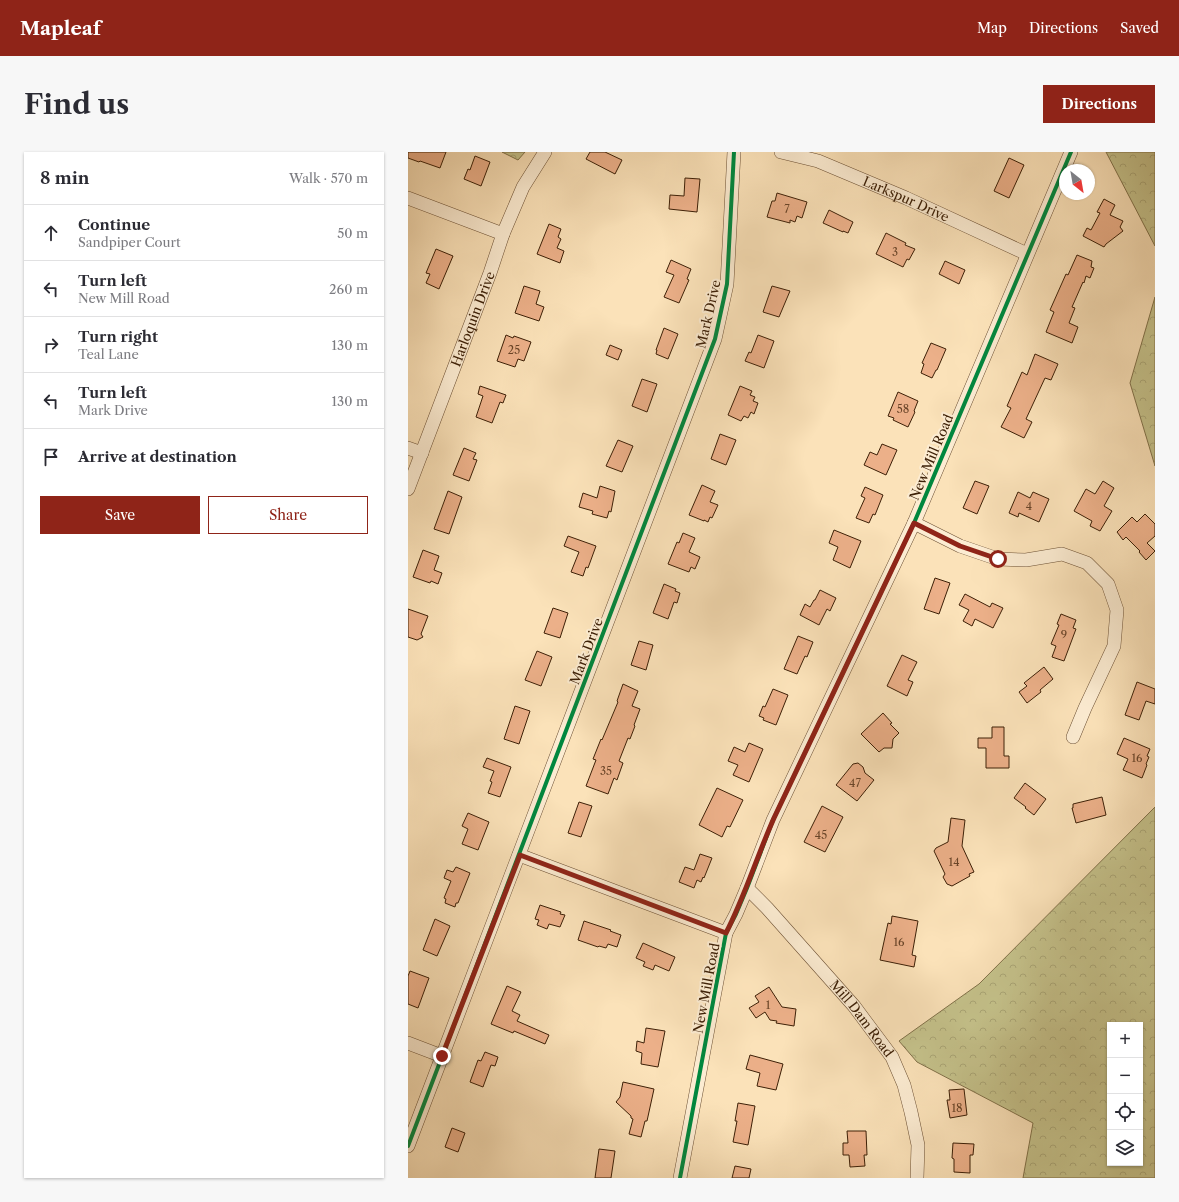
<!DOCTYPE html>
<html lang="en">
<head>
<meta charset="utf-8">
<style>
	body { margin:0; font-family:"Libre Caslon Text",serif; background:#f7f7f7; color:#2b2b33 }
	.controls { position:absolute; right:12px; bottom:12px; display:grid; overflow:hidden; border-radius:0px; box-shadow:0 1px 3px #0004 }
	.controls button { width:36px; height:36px; display:grid; place-items:center; padding:0; border:0; border-bottom:1px solid #e1e1e2; background:#fff; color:#2b2b33; font:20px sans-serif }
	.compass { position:absolute; left:651px; top:12px; width:36px; height:36px; border-radius:50%; background:#fff; box-shadow:0 1px 3px #0004; rotate:149deg }
	.stop { position:absolute; width:12px; height:12px; margin:-9px; border:3px solid #8f2418; border-radius:50%; background:#fff }
	.stop.end { background:#8f2418; border-color:#fff; box-shadow:0 1px 4px #0008 }
	.list { margin:0; padding:0; list-style:none }
	h2 { display:flex; justify-content:space-between; align-items:center; height:52px; margin:0; padding:0 16px; font-size:17px }
	h2 small { font-size:13px; font-weight:400; color:#7c7c81 }
	.list li { display:grid; grid-template-columns:26px 1fr auto; gap:12px; align-items:center; box-sizing:border-box; height:56px; padding:0 16px; border-top:1px solid #e1e1e2 }
	.list b { display:block; font-size:15px; white-space:nowrap }
	.list p { margin:0; font-size:13px; white-space:nowrap; color:#7c7c81 }
	.list em { font-size:13px; font-style:normal; color:#7c7c81 }
	.actions { display:flex; gap:8px; padding:12px 16px }
	.actions a { flex:1; padding:9px 0; border:1px solid #8f2418; border-radius:0px; text-align:center; font-size:14px; color:#8f2418 }
	.actions .main { background:#8f2418; color:#fff }
	.icon { flex:none; width:22px; height:22px; fill:none; stroke:currentColor; stroke-width:2; stroke-linecap:round; stroke-linejoin:round }
	.map { position:relative; flex:none; width:747px; height:1026px; overflow:hidden; border-radius:0px }
	header { display:flex; align-items:center; gap:24px; box-sizing:border-box; height:56px; padding:0 20px; background:#8f2418; color:#fff }
	header strong { font-size:19px }
	nav { display:flex; gap:22px; margin-inline-start:auto; font-size:14px }
	.intro { display:flex; align-items:center; justify-content:space-between; box-sizing:border-box; height:96px; padding:0 24px }
	h1 { margin:0; font-size:28px }
	.button { padding:10px 18px; border-radius:0px; background:#8f2418; color:#fff; font-size:14px; font-weight:700 }
	main { display:flex; gap:24px; padding:0 24px }
	aside { flex:1; background:#fff; border-radius:0px; box-shadow:0 1px 3px #0004 }
	.map>svg:first-child { display:block }
</style>
</head>
<body>
<header>
<strong>Mapleaf</strong>
<nav><a>Map</a><a>Directions</a><a>Saved</a></nav>
</header>
<div class="intro"><h1>Find us</h1><a class="button">Directions</a></div>
<main>
<aside>
<h2>8 min<small>Walk · 570 m</small></h2>
<ul class="list">
<li><svg class="icon" aria-label="ahead" viewBox="0 0 24 24"><path d="M12 20V5M6 11l6-6 6 6"/></svg><div><b>Continue</b><p>Sandpiper Court</p></div><em>50 m</em></li>
<li><svg class="icon" aria-label="left" viewBox="0 0 24 24"><path d="M17 20v-9H6M10 6l-5 5 5 5"/></svg><div><b>Turn left</b><p>New Mill Road</p></div><em>260 m</em></li>
<li><svg class="icon" aria-label="right" viewBox="0 0 24 24"><path d="M7 20v-9h11M14 6l5 5-5 5"/></svg><div><b>Turn right</b><p>Teal Lane</p></div><em>130 m</em></li>
<li><svg class="icon" aria-label="left" viewBox="0 0 24 24"><path d="M17 20v-9H6M10 6l-5 5 5 5"/></svg><div><b>Turn left</b><p>Mark Drive</p></div><em>130 m</em></li>
<li><svg class="icon" aria-label="arrive" viewBox="0 0 24 24"><path d="M6 21V4h12l-3 4 3 4H6"/></svg><div><b>Arrive at destination</b></div></li>
</ul>
<div class="actions"><a class="main">Save</a><a>Share</a></div>
</aside>
<div class="map">
<svg width="747" height="1026" viewBox="0 0 747 1026">
	<defs>
		<pattern id="forest-crowns" width="20" height="18" patternUnits="userSpaceOnUse"><rect width="20" height="18" fill="#c5c28b"/><path d="M2 6a3 3 0 1 1 6 0M12 15a3 3 0 1 1 6 0" fill="none" stroke="#aaa676"/></pattern>
	</defs>
	<rect width="100%" height="100%" fill="#fbe2b9"/>
	<filter id="stains"><feTurbulence type="fractalNoise" baseFrequency=".005" numOctaves="4"/><feColorMatrix values="0 0 0 0 .2 0 0 0 0 .09 0 0 0 0 .02 0 0 0 .5 -.17"/></filter>
	<radialGradient id="worn" r=".72"><stop offset=".6" stop-color="#630" stop-opacity="0"/><stop offset="1" stop-color="#630" stop-opacity=".3"/></radialGradient>
	<!-- forest -->
	<path fill="url(#forest-crowns)" stroke="#817149" fill-rule="evenodd" d="M94 0H117L110 8Z
		M698 0H747V94Z
		M747 145V314L722 231Z
		M747 655V1026H615L625 971 509 910 491 889 571 832ZM702 873H732V1011H702Z"/>
	<!-- building -->
	<path fill="#ecb089" stroke="#3d2007" d="M0 0H38L32 16 12 9 11 10 0 6Z
		M182 0H197L214 8 207 22 178 7Z
		M67 4 82 10 73 34 56 27 60 17 62 18Z
		M601 6 616 13 601 46 586 39Z
		M277 26 292 27 289 60 261 57 262 43 276 44Z
		M369 41 399 50 394 66 389 64 387 70 382 68V71L359 65 364 49H367Z
		M696 47 707 53 702 63 715 69 712 75 715 79 698 92 696 95 675 84 679 76 683 78 692 61 689 60Z
		M421 58 445 70 440 81 435 79V80L415 71Z
		M141 72 153 77 150 85 153 87 149 96 156 99 152 111 129 102Z
		M478 81 498 91 497 93 507 97 501 108 499 107 495 115 468 102Z
		M28 97 45 104 31 137 18 131 22 122 18 121Z
		M669 103 684 109 683 115 686 116 682 126 678 124 676 131 675 130 664 155 667 156 661 171 670 175 664 191 638 180 646 160 642 158 658 122 660 123Z
		M263 108 283 117 279 127 281 128 271 151 256 145 266 123 258 120Z
		M537 109 557 118 551 132 531 122Z
		M116 134 132 139 128 152 136 155 131 169 107 161Z
		M364 134 382 139 371 165 355 160Z
		M256 176 270 182 260 207 248 202 249 198H248Z
		M98 183 105 186 106 184 123 190 116 209 110 207 107 215 89 209Z
		M350 183 366 189 356 216 337 209 341 200 343 201Z
		M523 191 538 197 529 218H528L524 226 513 221 516 212 514 211Z
		M202 193 214 198 210 208 198 203Z
		M627 202 650 212 643 228 637 226 618 267 624 270 616 286 593 275 603 256 599 254 614 220 619 223Z
		M234 227 249 232 239 260 224 254Z
		M72 234 98 243 95 251 92 250 84 271 68 265 75 244 70 242Z
		M332 234 344 239 342 243 347 245 345 249 350 251 346 262 343 260 340 266 336 264 333 269 320 263Z
		M490 240 510 249 506 259 507 260 500 275 485 268 486 266 480 264Z
		M312 282 328 288 318 313 303 307Z
		M210 288 225 294 214 320 198 314Z
		M474 292 489 298 478 323 456 313 462 300 469 303Z
		M56 296 68 301 65 307 69 308 61 329 45 323Z
		M567 329 581 334 569 362 555 356Z
		M695 329 706 336 696 354 704 359 692 379 682 374 684 369 666 359 678 337 687 342Z
		M294 333 307 339 302 350 310 353 304 366 302 365 300 370 296 368V369L281 363Z
		M192 334 207 339 203 360 201 359 199 366 184 362 185 359 171 355 175 341 189 346Z
		M457 335 475 343 467 363 465 362 461 371 448 366 457 346 453 344Z
		M40 339 54 345 41 382 26 377Z
		M610 340 622 346 625 340 641 347 631 370 611 361 610 365 601 361Z
		M737 362 747 372V384L739 391 747 399 738 408 731 400 732 399 718 385 715 388 709 380 724 365 729 370Z
		M426 378 453 389 442 416 425 408 430 395 421 391Z
		M275 381 287 386 281 400 292 405 287 417 283 415 281 420 260 412 269 390 271 391Z
		M160 384 188 394 180 416 178 415 175 424 163 420 171 400 156 394Z
		M15 398 31 404 26 418 34 421 30 432 23 429 22 431 5 425Z
		M527 426 542 431 531 462 516 457Z
		M256 432 268 437 267 439 272 441 269 451 266 450 260 467 245 461Z
		M412 438 428 446 422 459 419 457 411 473 392 463 397 452 402 455 406 448H407Z
		M557 442 582 455 584 451 595 456 585 476 567 467 564 474 555 469 561 458 551 453Z
		M145 456 160 461 152 486 136 481Z
		M0 457 20 464 13 482 15 485 9 488 0 485Z
		M653 462 668 468 665 476 668 477 656 509 644 505 648 494 643 492 651 473 649 472Z
		M390 484 405 490 399 505 397 504 389 522 376 517Z
		M231 489 245 493 238 518 223 513Z
		M129 499 144 505 133 534 117 528Z
		M494 503 509 510 500 528 505 530 499 544 479 534Z
		M636 515 645 527 632 538 633 540 619 551 611 540 619 534 616 531Z
		M729 530 747 537V552L738 549 731 568 717 563Z
		M215 532 230 539 224 554 232 557 226 573 227 574 222 587 220 586 211 609 215 611 209 628 206 626 200 642 178 634 188 608 185 607 193 587 194 588 210 550 209 549Z
		M365 537 380 543 368 573 355 568 356 566 351 564 355 554 357 555Z
		M107 554 122 559 111 592 96 587Z
		M475 561 484 571 482 572 491 581 485 587 484 596H476L471 600 453 582Z
		M584 575H596V604H601V616H578V596H570V586H584Z
		M716 586 742 597 739 604 741 605 738 612 739 613 734 626 715 618 720 607 709 602Z
		M341 591 355 597 341 630 325 623 330 613 320 609 326 595 337 600Z
		M79 606 103 615 92 645 80 641 84 630 82 629 86 619 75 615Z
		M450 611 455 615 457 621 466 628 449 649 428 633 445 612Z
		M617 631 638 647 626 663 617 656 618 655 606 646Z
		M309 636 335 648 322 675 319 674 314 685 291 673Z
		M694 645 698 663 668 671 664 656H665V652Z
		M171 650 184 654 173 685 160 681Z
		M414 654 435 665 417 700 396 690Z
		M60 661 81 670 70 698 54 692 60 677 54 674Z
		M543 666 557 668 554 694 566 720 561 722 562 724 544 734 539 732 535 725 537 722 526 699 528 696 540 690Z
		M292 702 304 706 296 726 295 725 293 730 289 728 286 736 271 730 277 715 286 718Z
		M48 715 62 721 50 751H48L47 755 37 751 38 747 36 746 43 729 36 726 39 718 45 720Z
		M132 753 153 760 152 762 157 763 152 775 141 772 139 777 129 773 131 768 127 767Z
		M484 764 510 769 504 803 508 804 506 815 472 808 480 771 483 772Z
		M27 767 42 774 29 804 15 798Z
		M176 769 203 778 202 779 213 783 209 795 200 792 198 796 191 794 190 795 170 788Z
		M235 791 267 805 261 819 247 813 245 818 235 814 237 810 228 806Z
		M2 819 21 826 10 856 0 852V824Z
		M99 834 113 840 104 859 112 863 109 869 141 883 137 892 106 879 105 881 83 872Z
		M361 835 374 855 388 857 386 874 368 871 369 869 362 868 357 860 348 866 341 856 351 850 347 844Z
		M238 876 257 879 250 915 233 912 234 901 228 899 229 889 236 891Z
		M77 900 90 905 87 914 83 913 75 935 62 930 70 908 73 909Z
		M342 903 375 912 368 938 349 934 352 921 338 917Z
		M215 930 246 937 239 969H237L233 985 221 982 225 967 223 966V964L208 950 212 945Z
		M556 937 559 963 542 966 539 948H542L541 938Z
		M330 951 347 954 340 993 325 990 329 969H327Z
		M44 976 57 981 50 1000 37 995Z
		M439 979H458L459 1003H456L457 1014 442 1015 441 1003H435V991H440Z
		M545 991 566 992 565 1003H562V1021L546 1020V1007L544 1006Z
		M191 997 207 999 203 1026H187Z
		M327 1014 343 1017 341 1026H324Z"/>
	<g fill="none" stroke-linecap="round" stroke-linejoin="round">
		<!-- minor casing -->
		<g stroke="#6c5034" stroke-width="14">
			<g id="minor">
				<path id="s1" d="M373 0 410 9 498 46 619 102"/>
				<path d="M0 46 95 82"/>
				<path d="M0 296 14 301"/>
				<path id="s2" d="M0 337 82 121 95 82 115 35 137 0"/>
				<path d="M506 371 552 394 590 407 618 408 654 402 679 411 700 432 709 458 706 494 677 556 665 585"/>
				<path d="M111 703 318 781"/>
				<path id="s3" d="M339 736 359 756 446 854 484 905 496 933 503 960 510 993 509 1026"/>
				<path d="M0 891 34 904"/>
				<path d="M0 994 307 187 319 132 326 0"/>
				<path d="M272 1026 318 781 328 762 339 736 365 668 506 371 663 0"/>
			</g>
		</g>
		<!-- minor -->
		<use href="#minor" stroke="#fcecd2" stroke-width="13"/>
		<!-- cycleway casing -->
		<g stroke="#fcecd2" stroke-width="6">
			<path id="cycleway" d="M0 994 307 187 319 132 326 0
				M272 1026 318 781 328 762 339 736 365 668 506 371 663 0"/>
		</g>
		<!-- cycleway -->
		<use href="#cycleway" stroke="#00873e" stroke-width="4"/>
	</g>
	<g fill="none" stroke-linecap="round" stroke-linejoin="round">
		<!-- route -->
		<path stroke="#8f2418" stroke-width="5" d="M34 904 112 703 318 781C337 744 349 704 366 666 412 568 459 470 506 371L552 394 590 407"/>
	</g>
	<g text-anchor="middle" dominant-baseline="central" stroke-width="4" stroke-linejoin="round" paint-order="stroke">
		<!-- number labels -->
		<g font-size="11" fill="#694428">
			<text x="379" y="57">7</text>
			<text x="487" y="100">3</text>
			<text x="106" y="198">25</text>
			<text x="495" y="257">58</text>
			<text x="621" y="354">4</text>
			<text x="656" y="483">9</text>
			<text x="729" y="606">16</text>
			<text x="198" y="619">35</text>
			<text x="447" y="631">47</text>
			<text x="413" y="683">45</text>
			<text x="546" y="710">14</text>
			<text x="491" y="790">16</text>
			<text x="360" y="853">1</text>
			<text x="549" y="956">18</text>
		</g>
		<!-- street labels -->
		<g font-size="13" fill="#3d2007" stroke="#fcecd2">
			<text stroke="none"><textPath href="#s1" startOffset="134">Larkspur Drive</textPath></text>
			<text transform="translate(300 162) rotate(-77)">Mark Drive</text>
			<text stroke="none"><textPath href="#s2" startOffset="182">Harloquin Drive</textPath></text>
			<text transform="translate(523 305) rotate(-67)">New Mill Road</text>
			<text transform="translate(178 499) rotate(-69)">Mark Drive</text>
			<text transform="translate(298 836) rotate(-79)">New Mill Road</text>
			<text stroke="none"><textPath href="#s3" startOffset="174">Mill Dam Road</textPath></text>
		</g>
	</g>
	<rect width="100%" height="100%" filter="url(#stains)"/>
	<rect width="100%" height="100%" fill="url(#worn)"/>
</svg>
<div class="controls">
<button>+</button>
<button>−</button>
<button><svg class="icon" aria-label="locate" viewBox="0 0 24 24"><circle cx="12" cy="12" r="6"/><path d="M12 2v4M12 18v4M2 12h4M18 12h4"/></svg></button>
<button><svg class="icon" aria-label="layers" viewBox="0 0 24 24"><path d="M12 4l9 5-9 5-9-5zM3 14l9 5 9-5"/></svg></button>
</div>
<svg class="compass" viewBox="-18 -18 36 36"><path d="M0-13l5 13h-10z" fill="#e53935"/><path d="M0 13l5-13h-10z" fill="#7c7c81"/></svg>
<div class="stop" style="left:590px;top:407px"></div>
<div class="stop end" style="left:34px;top:904px"></div>
</div>
</main>
</body>
</html>
